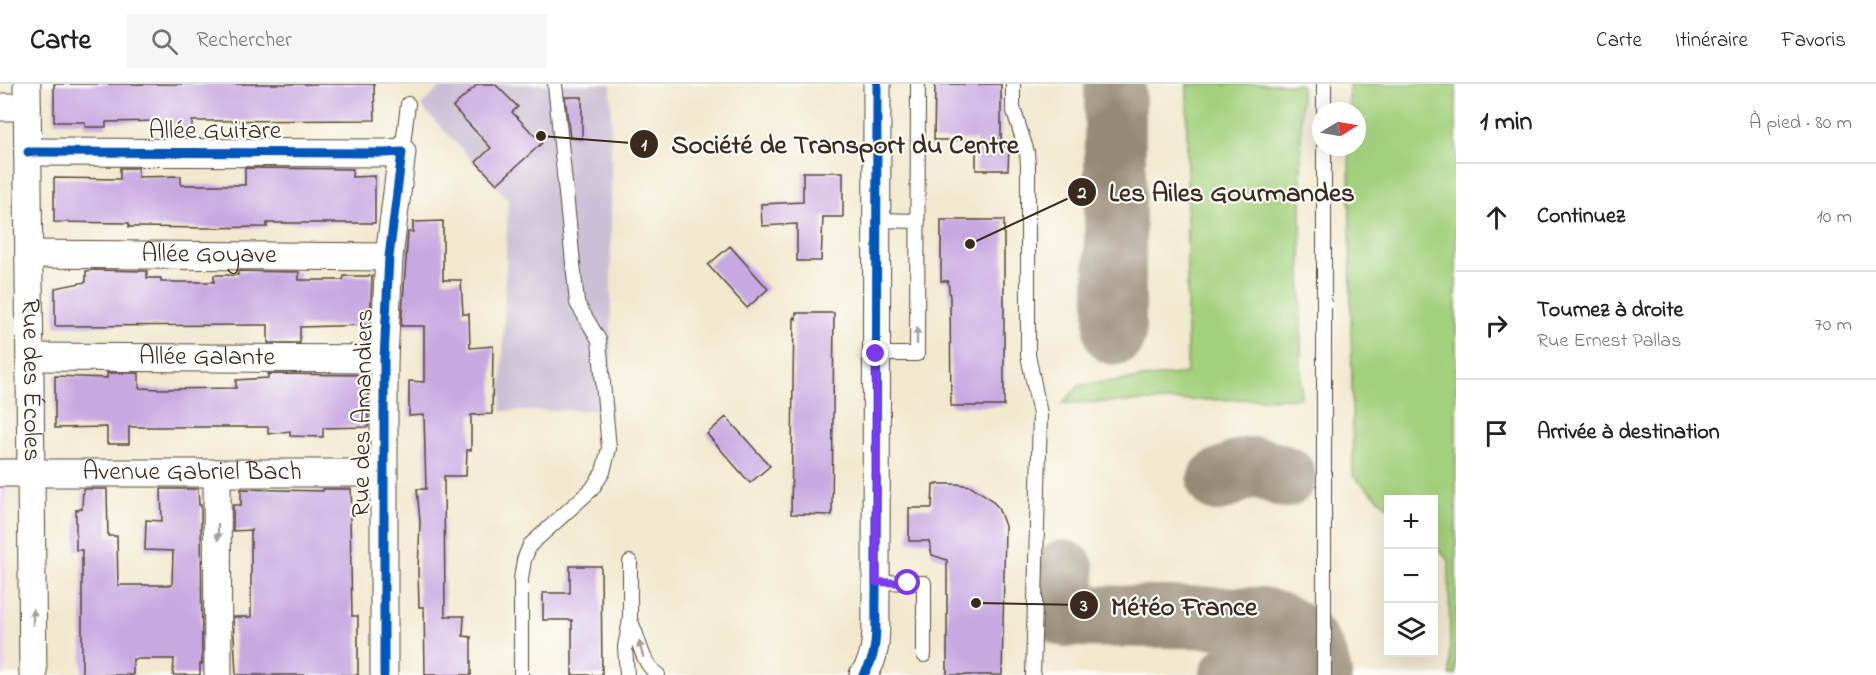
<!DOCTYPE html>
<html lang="fr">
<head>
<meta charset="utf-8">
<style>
	body { margin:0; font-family:"Indie Flower",sans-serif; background:#f6f6f6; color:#222 }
	.controls { position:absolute; right:18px; bottom:18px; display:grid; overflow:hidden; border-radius:0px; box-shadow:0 6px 24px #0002 }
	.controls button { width:54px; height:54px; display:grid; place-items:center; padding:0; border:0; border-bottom:2px solid #e0e0e0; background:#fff; color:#222; font:30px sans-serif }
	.compass { position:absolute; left:1312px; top:18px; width:54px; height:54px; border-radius:50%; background:#fff; box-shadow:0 6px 24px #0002; rotate:79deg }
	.stop { position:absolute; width:18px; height:18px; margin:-14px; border:4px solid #7c3aed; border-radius:50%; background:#fff }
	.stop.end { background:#7c3aed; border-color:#fff; box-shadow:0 2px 6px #0008 }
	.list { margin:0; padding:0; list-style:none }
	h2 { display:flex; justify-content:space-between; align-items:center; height:78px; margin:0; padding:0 24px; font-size:26px }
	h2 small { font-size:20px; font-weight:400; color:#767676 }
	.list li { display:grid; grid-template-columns:39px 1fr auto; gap:18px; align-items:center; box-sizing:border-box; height:108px; padding:0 24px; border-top:2px solid #e0e0e0 }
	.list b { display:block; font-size:22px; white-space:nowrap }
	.list p { margin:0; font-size:20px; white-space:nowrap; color:#767676 }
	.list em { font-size:20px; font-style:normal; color:#767676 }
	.icon { flex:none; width:33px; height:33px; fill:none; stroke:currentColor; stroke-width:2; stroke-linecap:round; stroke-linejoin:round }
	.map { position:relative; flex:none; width:1456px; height:591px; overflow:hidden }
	header { display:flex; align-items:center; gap:36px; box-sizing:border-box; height:84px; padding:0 30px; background:#fff; border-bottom:2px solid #e0e0e0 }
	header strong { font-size:28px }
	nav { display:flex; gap:33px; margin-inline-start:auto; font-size:21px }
	.search { width:420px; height:54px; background:#f6f6f6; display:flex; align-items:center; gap:15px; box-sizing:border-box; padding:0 21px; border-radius:0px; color:#767676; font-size:22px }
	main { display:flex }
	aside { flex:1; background:#fff }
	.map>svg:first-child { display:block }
</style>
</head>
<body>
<header>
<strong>Carte</strong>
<div class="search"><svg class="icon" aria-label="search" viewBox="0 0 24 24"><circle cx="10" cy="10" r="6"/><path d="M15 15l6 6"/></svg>Rechercher</div>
<nav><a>Carte</a><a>Itinéraire</a><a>Favoris</a></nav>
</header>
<main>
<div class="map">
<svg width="1456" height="591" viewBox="0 0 1456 591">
	<rect width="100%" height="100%" fill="#fdfcf7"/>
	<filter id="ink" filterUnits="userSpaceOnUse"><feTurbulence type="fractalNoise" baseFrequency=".0167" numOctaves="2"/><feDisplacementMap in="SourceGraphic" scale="12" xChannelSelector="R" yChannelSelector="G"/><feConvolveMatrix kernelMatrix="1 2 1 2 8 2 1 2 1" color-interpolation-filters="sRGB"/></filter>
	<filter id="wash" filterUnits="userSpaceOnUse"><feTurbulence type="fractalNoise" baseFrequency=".008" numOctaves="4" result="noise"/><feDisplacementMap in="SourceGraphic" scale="24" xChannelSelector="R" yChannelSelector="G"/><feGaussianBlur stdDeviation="1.35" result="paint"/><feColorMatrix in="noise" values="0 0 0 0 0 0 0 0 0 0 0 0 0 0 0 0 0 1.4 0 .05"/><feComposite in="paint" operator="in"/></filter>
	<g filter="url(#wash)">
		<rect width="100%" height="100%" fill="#f1e8ce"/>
		<!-- built -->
		<path fill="#ebd1eb" d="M0 402H6V591H0Z"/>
		<!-- industrial -->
		<path fill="#cbbfd5" d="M444 0H611V326L501 327 508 115 421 22Z"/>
		<!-- green -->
		<path fill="#a3d07d" stroke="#6f7d4e" stroke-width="1.5" d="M1187 0H1301V314L1063 319 1080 301 1187 289Z
			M1349 0H1456V591H1450L1449 476 1434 462V416H1388V423L1353 392 1349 63H1357V27H1349Z"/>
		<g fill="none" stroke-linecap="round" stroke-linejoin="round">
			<!-- taxiway -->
			<path stroke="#968976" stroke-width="62" d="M1115 0V250
				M1218 397C1250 382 1251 379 1285 393
				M1064 487 1065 532 1262 534C1294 542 1315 557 1321 591
				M1231 591C1254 580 1261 581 1285 591"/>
		</g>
		<g id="blocks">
			<!-- building -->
			<path fill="#c7a8e1" d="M54 0H374L375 36 192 37V53H175L174 46H161V37L106 38V43H85V38H54Z
				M478 0H495L518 23 512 28 542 59 497 100 476 78 491 64 453 23Z
				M935 0H1001V63H1009L1008 86H976V56H934Z
				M565 13H582V55L570 54Z
				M120 84H138V93L181 92V101H245V84L353 85 352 93 375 92V139H267V143L204 144 138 143H129V139L54 138V94L120 95Z
				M803 88H843V133H823L821 177H797V140L762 142 761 120 803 118Z
				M941 136H1004V322H951L950 214 948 197H941Z
				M443 137V196H461L463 230H469L470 264 493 262 492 330 471 331V366H467L466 392H444L445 532H464L463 552 471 553V591H425L424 523H419L418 486 420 438 417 405H426L424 331 409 332V297L424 298V242H401L408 148H413V138Z
				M730 162 768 205 747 224 708 181Z
				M94 186 147 187V194H161V198H214V191H238V187L299 188V196H343L344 192H372L370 241 300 243V259H268V241L55 242V204L86 198V187Z
				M796 229H834L832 431 791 430 794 233 796 235Z
				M107 289H139V304L161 305 236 304V296L268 294V290L368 291V343L323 344V353L290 352V347L268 350V343H129V360H107V343L55 344V292L107 294Z
				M726 333 770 382 750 399 707 350Z
				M933 400H957L971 402 989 414 997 422 1001 431 1005 442 1002 591H947V476L932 471 929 457H909V424H932Z
				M83 405H107L108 452H117L118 501H172L173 467 145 466 146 436 162 437 161 405H198L199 421H201L202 580H200V591H173L174 575H133V591H82V466H76V426L82 425Z
				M241 405 323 407V405H351L352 431 350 432 352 532H358V591H236L233 533H251V446L233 447V421H241Z
				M570 482H601L602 591H572V536H543V509H570Z"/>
		</g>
	</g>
	<g filter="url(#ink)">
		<use href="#blocks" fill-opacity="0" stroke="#564638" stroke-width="1.5"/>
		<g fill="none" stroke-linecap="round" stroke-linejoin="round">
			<!-- service casing -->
			<g stroke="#564638" stroke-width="16">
				<path id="service" d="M1013 0V24L1027 68 1028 81V271L1040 330 1033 591
					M1324 0V27
					M1324 63V591
					M402 68 408 20
					M877 136 918 137
					M876 270H917L918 0
					M876 498 924 499V571
					M630 536C640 555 640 577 658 591
					M521 591V495L524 476 530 461 592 405 603 388 609 364 599 256 577 219 555 0
					M627 591 625 563 630 536V478"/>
			</g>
			<!-- minor casing -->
			<g stroke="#564638" stroke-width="29">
				<g id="minor">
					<path id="s1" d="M27 0 33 591"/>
					<path d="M0 23H27"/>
					<path d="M28 68 385 69 402 68 389 173 384 275V591"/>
					<path id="s2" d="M29 170 389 173"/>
					<path id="s3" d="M30 273 384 275"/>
					<path id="s4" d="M0 389H383"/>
					<path d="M217 389 218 591"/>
					<path d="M863 591C880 571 875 539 876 514L877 0"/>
				</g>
			</g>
			<!-- service -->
			<use href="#service" stroke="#fff" stroke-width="14"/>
			<!-- minor -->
			<use href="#minor" stroke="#fff" stroke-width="27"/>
			<!-- cycleway casing -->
			<g stroke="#fdfcf7" stroke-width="13">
				<path id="cycleway" d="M28 68 385 69 402 68 389 173 384 275V591
					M863 591C880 571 875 539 876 514L877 0"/>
			</g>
			<!-- cycleway -->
			<use href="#cycleway" stroke="#0057b8" stroke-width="9"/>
		</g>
		<!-- one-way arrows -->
		<defs><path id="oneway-solid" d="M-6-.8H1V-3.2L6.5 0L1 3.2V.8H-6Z" transform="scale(1.5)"/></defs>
		<g fill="#a79f9a">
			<use href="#oneway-solid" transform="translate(917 252) rotate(-90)"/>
			<use href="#oneway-solid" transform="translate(218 448) rotate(90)"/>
			<use href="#oneway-solid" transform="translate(33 533) rotate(-90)"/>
			<use href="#oneway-solid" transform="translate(641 565) rotate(-106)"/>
		</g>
	</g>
	<g fill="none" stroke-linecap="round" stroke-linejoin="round" filter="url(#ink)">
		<!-- route -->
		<path stroke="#7c3aed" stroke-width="8" d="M876 270V498L908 499"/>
	</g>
	<g text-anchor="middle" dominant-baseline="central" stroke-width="4.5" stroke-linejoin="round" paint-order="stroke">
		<!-- street labels -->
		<g font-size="26" fill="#3b2a1e" stroke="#fdfcf7">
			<text x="215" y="48">Allée Guitare</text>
			<text stroke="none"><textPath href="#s2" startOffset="180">Allée Goyave</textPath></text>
			<text stroke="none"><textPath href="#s3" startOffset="177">Allée Galante</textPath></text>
			<text stroke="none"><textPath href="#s1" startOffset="296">Rue des Écoles</textPath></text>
			<text transform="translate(364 329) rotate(-89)">Rue des Amandiers</text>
			<text stroke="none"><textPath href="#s4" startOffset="192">Avenue Gabriel Bach</textPath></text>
		</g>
	</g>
	<!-- callouts -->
	<path fill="none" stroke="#3b2a1e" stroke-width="2" d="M541 52L644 60M970 160L1082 108M976 519L1084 521"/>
	<g fill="#3b2a1e" stroke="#fdfcf7" stroke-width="2">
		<circle cx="541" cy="52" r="6"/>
		<circle cx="970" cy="160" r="6"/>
		<circle cx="976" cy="519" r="6"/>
		<circle cx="644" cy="60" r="15"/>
		<circle cx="1082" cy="108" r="15"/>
		<circle cx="1084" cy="521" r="15"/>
	</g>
	<g font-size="18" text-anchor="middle" font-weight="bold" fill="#fff">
		<text x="644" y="66">1</text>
		<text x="1082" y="114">2</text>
		<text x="1084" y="527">3</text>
	</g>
	<g font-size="27" text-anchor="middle" font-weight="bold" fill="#3b2a1e" stroke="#fdfcf7" stroke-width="4.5" stroke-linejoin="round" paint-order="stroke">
		<text x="845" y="69">Société de Transport du Centre</text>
		<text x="1232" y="117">Les Ailes Gourmandes</text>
		<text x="1184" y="531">Météo France</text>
	</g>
</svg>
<div class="controls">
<button>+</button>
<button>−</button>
<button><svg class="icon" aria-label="layers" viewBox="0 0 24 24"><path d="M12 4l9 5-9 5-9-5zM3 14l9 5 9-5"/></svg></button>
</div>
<svg class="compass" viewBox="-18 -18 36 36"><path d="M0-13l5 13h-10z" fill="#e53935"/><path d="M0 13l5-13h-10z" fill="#767676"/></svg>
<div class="stop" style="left:908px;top:499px"></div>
<div class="stop end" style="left:876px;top:270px"></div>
</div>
<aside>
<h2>1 min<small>À pied · 80 m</small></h2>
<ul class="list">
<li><svg class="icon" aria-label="ahead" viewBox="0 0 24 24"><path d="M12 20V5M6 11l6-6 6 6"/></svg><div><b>Continuez</b></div><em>10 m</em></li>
<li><svg class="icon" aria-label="right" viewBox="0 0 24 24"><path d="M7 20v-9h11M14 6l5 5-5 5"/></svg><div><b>Tournez à droite</b><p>Rue Ernest Pallas</p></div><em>70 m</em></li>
<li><svg class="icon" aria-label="arrive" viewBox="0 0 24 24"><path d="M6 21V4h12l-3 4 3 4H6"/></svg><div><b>Arrivée à destination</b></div></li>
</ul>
</aside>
</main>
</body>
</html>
